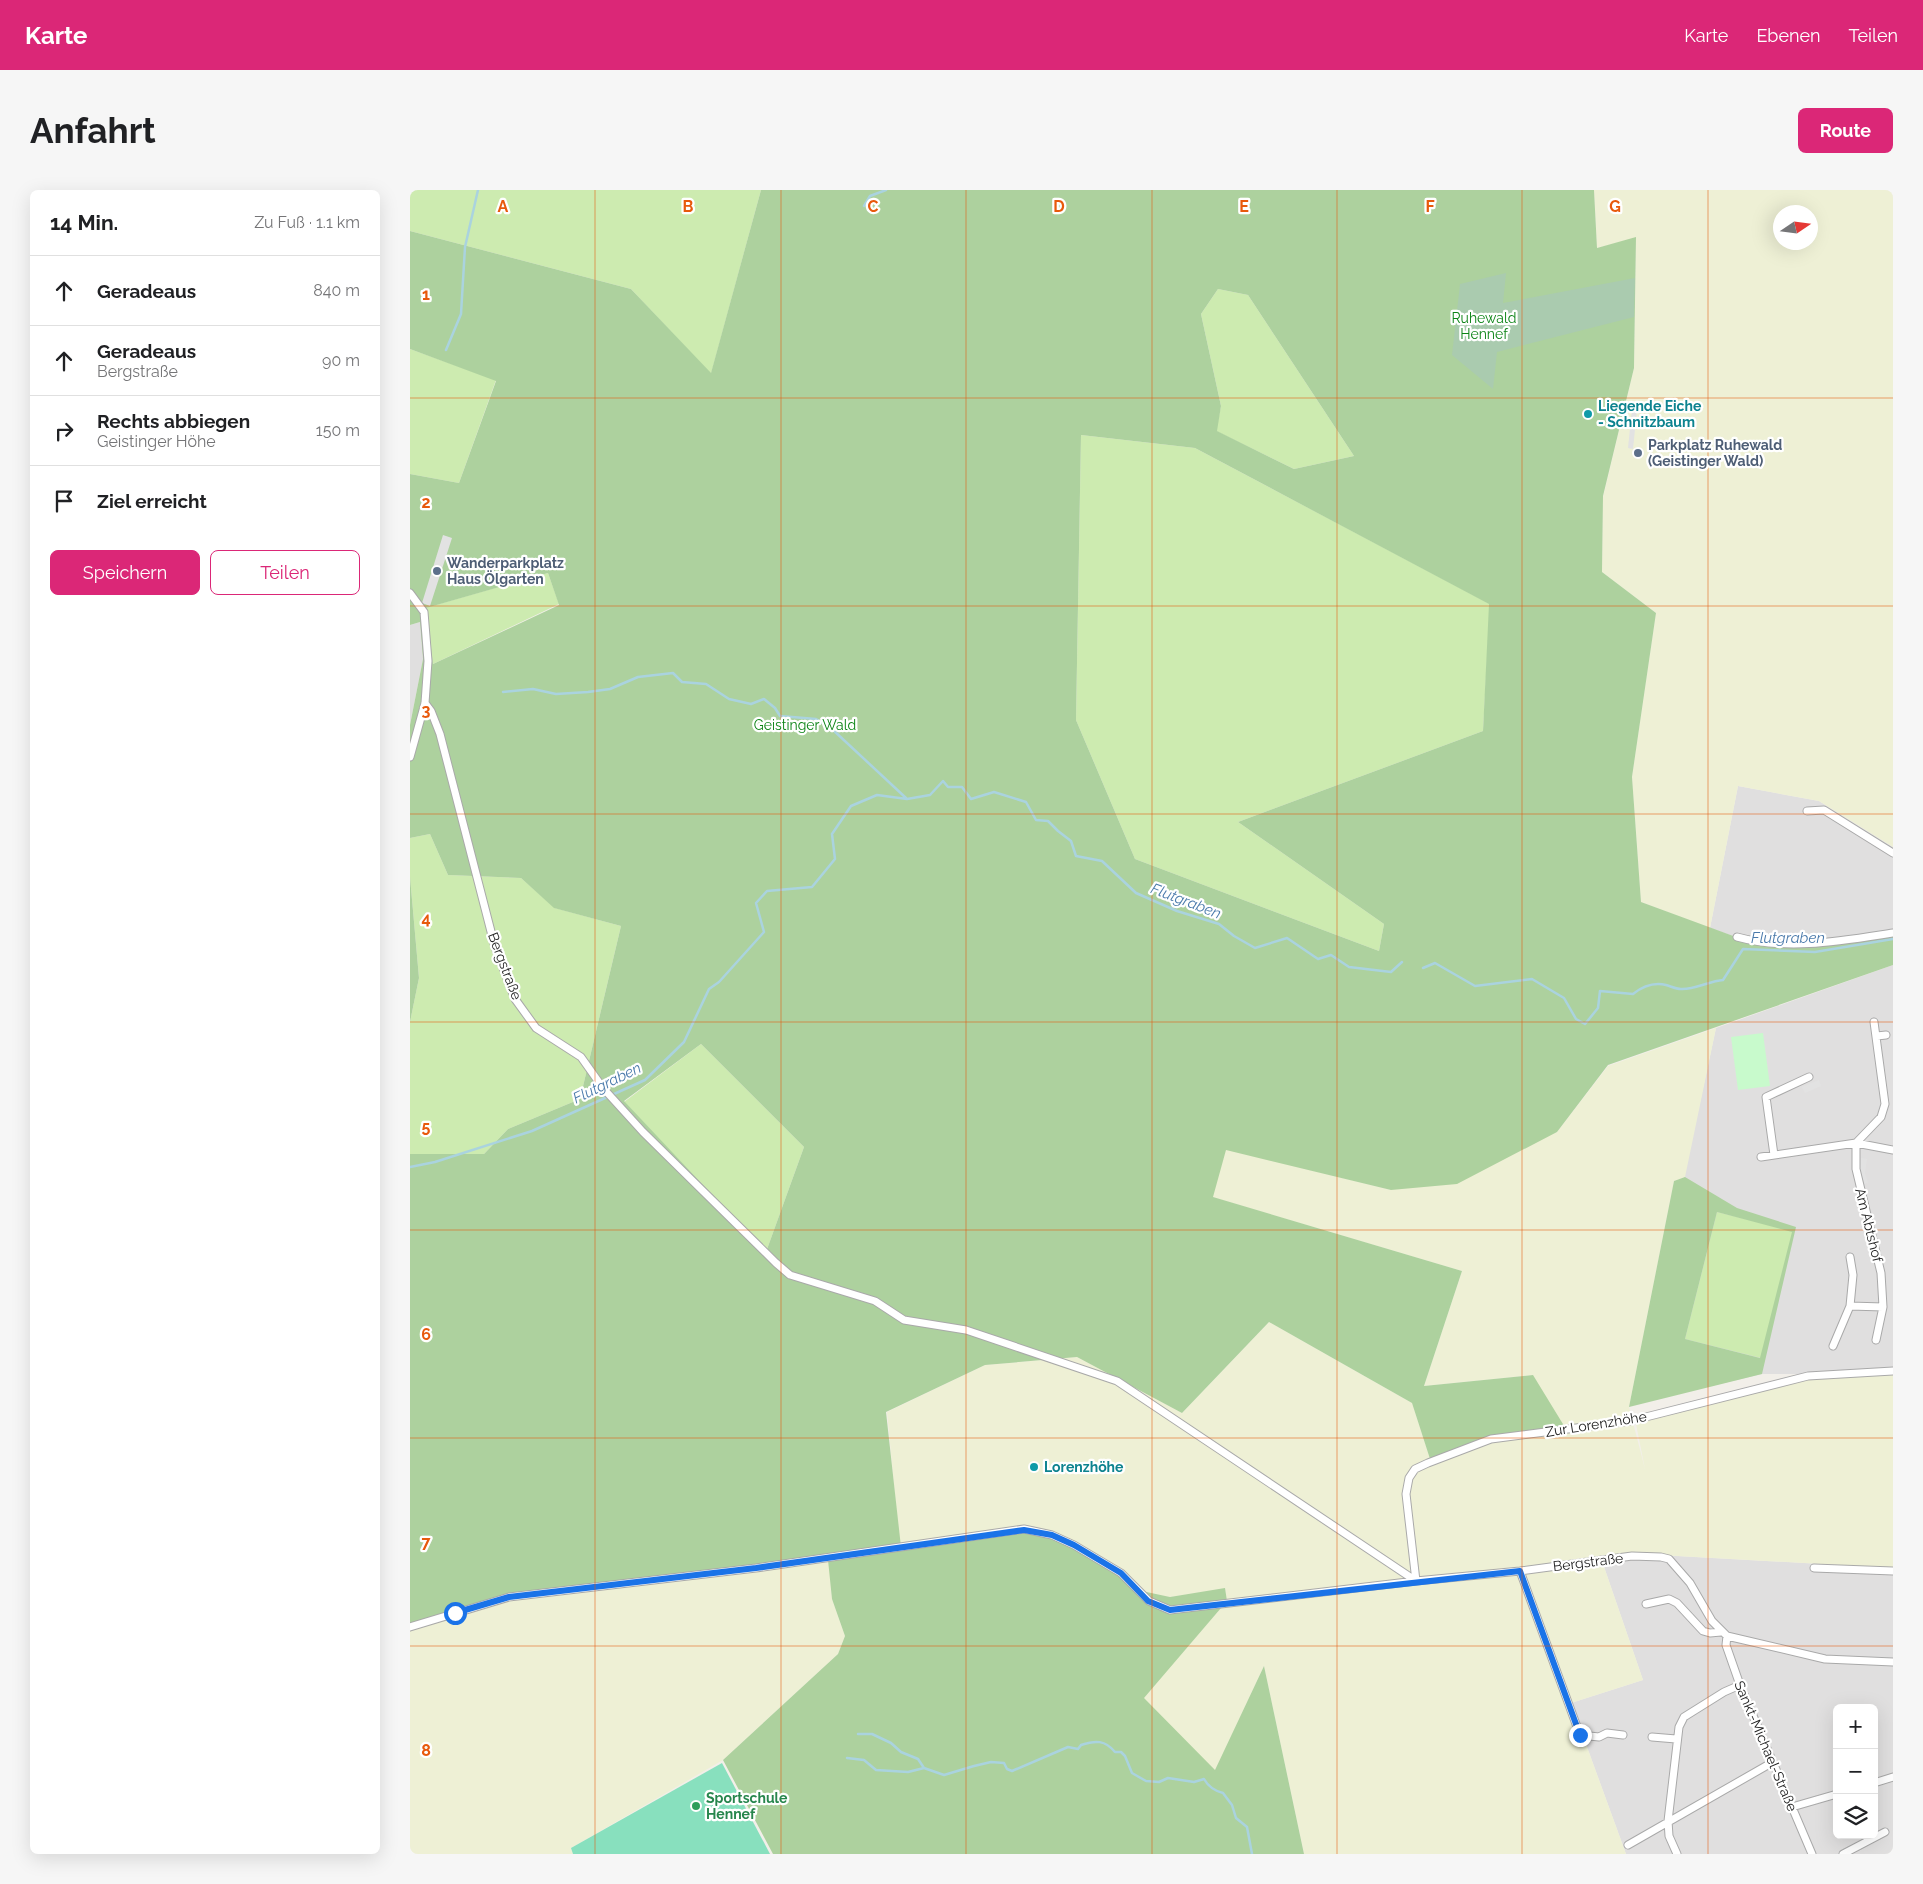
<!DOCTYPE html>
<html lang="de">
<head>
<meta charset="utf-8">
<style>
	body { margin:0; font-family:Raleway,sans-serif; background:#f6f6f6; color:#202124 }
	.controls { position:absolute; right:15px; bottom:15px; display:grid; overflow:hidden; border-radius:8px; box-shadow:0 5px 20px #0002 }
	.controls button { width:45px; height:45px; display:grid; place-items:center; padding:0; border:0; border-bottom:1px solid #e0e0e0; background:#fff; color:#202124; font:25px sans-serif }
	.compass { position:absolute; left:1363px; top:15px; width:45px; height:45px; border-radius:50%; background:#fff; box-shadow:0 5px 20px #0002; rotate:77deg }
	.stop { position:absolute; width:15px; height:15px; margin:-11px; border:4px solid #1a73e8; border-radius:50%; background:#fff }
	.stop.end { background:#1a73e8; border-color:#fff; box-shadow:0 1px 5px #0008 }
	.list { margin:0; padding:0; list-style:none }
	h2 { display:flex; justify-content:space-between; align-items:center; height:65px; margin:0; padding:0 20px; font-size:21px }
	h2 small { font-size:16px; font-weight:400; color:#757577 }
	.list li { display:grid; grid-template-columns:32px 1fr auto; gap:15px; align-items:center; box-sizing:border-box; height:70px; padding:0 20px; border-top:1px solid #e0e0e0 }
	.list b { display:block; font-size:19px; white-space:nowrap }
	.list p { margin:0; font-size:16px; white-space:nowrap; color:#757577 }
	.list em { font-size:16px; font-style:normal; color:#757577 }
	.actions { display:flex; gap:10px; padding:15px 20px }
	.actions a { flex:1; padding:11px 0; border:1px solid #db2777; border-radius:8px; text-align:center; font-size:18px; color:#db2777 }
	.actions .main { background:#db2777; color:#fff }
	.icon { flex:none; width:28px; height:28px; fill:none; stroke:currentColor; stroke-width:2; stroke-linecap:round; stroke-linejoin:round }
	.map { position:relative; flex:none; width:1483px; height:1664px; overflow:hidden; border-radius:8px }
	header { display:flex; align-items:center; gap:30px; box-sizing:border-box; height:70px; padding:0 25px; background:#db2777; color:#fff }
	header strong { font-size:24px }
	nav { display:flex; gap:28px; margin-inline-start:auto; font-size:18px }
	.intro { display:flex; align-items:center; justify-content:space-between; box-sizing:border-box; height:120px; padding:0 30px }
	h1 { margin:0; font-size:35px }
	.button { padding:12px 22px; border-radius:8px; background:#db2777; color:#fff; font-size:18px; font-weight:700 }
	main { display:flex; gap:30px; padding:0 30px }
	aside { flex:1; background:#fff; border-radius:8px; box-shadow:0 5px 20px #0002 }
	.map>svg:first-child { display:block }
</style>
</head>
<body>
<header>
<strong>Karte</strong>
<nav><a>Karte</a><a>Ebenen</a><a>Teilen</a></nav>
</header>
<div class="intro"><h1>Anfahrt</h1><a class="button">Route</a></div>
<main>
<aside>
<h2>14 Min.<small>Zu Fuß · 1.1 km</small></h2>
<ul class="list">
<li><svg class="icon" aria-label="ahead" viewBox="0 0 24 24"><path d="M12 20V5M6 11l6-6 6 6"/></svg><div><b>Geradeaus</b></div><em>840 m</em></li>
<li><svg class="icon" aria-label="ahead" viewBox="0 0 24 24"><path d="M12 20V5M6 11l6-6 6 6"/></svg><div><b>Geradeaus</b><p>Bergstraße</p></div><em>90 m</em></li>
<li><svg class="icon" aria-label="right" viewBox="0 0 24 24"><path d="M7 20v-9h11M14 6l5 5-5 5"/></svg><div><b>Rechts abbiegen</b><p>Geistinger Höhe</p></div><em>150 m</em></li>
<li><svg class="icon" aria-label="arrive" viewBox="0 0 24 24"><path d="M6 21V4h12l-3 4 3 4H6"/></svg><div><b>Ziel erreicht</b></div></li>
</ul>
<div class="actions"><a class="main">Speichern</a><a>Teilen</a></div>
</aside>
<div class="map">
<svg width="1483" height="1664" viewBox="0 0 1483 1664">
	<rect width="100%" height="100%" fill="#f2efe9"/>
	<!-- residential -->
	<path fill="#e0dfdf" fill-rule="evenodd" d="M10 432 13 469 0 535V435Z
		M1328 596 1409 611 1483 657V744L1394 755 1326 747 1300 738Z
		M1483 775V1179L1396 1184H1352L1225 1214 1306 838Z
		M1249 1365 1483 1378V1664H1216L1161 1513 1233 1490 1192 1371ZM1427 1518H1464V1645H1427Z"/>
	<!-- farmland -->
	<path fill="#eef0d5" fill-rule="evenodd" d="M1184 0H1483V657L1409 611 1328 596 1300 738 1231 712 1222 587 1246 423 1192 382 1193 307 1224 178 1226 48 1187 58ZM1370 22H1400V52H1370Z
		M1306 838 1275 987 1264 991 1219 1217 1235 1279 1225 1229 1398 1186 1483 1184V1378L1249 1365 1192 1371 1233 1490 1161 1513 1216 1664H894L854 1476 805 1581 733 1508 817 1411 815 1399 760 1407 490 1358 477 1222 575 1175 667 1167 772 1223 859 1132 1002 1213 1021 1271 1123 1185 1014 1196 1052 1081 802 1007 816 959 981 1000 1147 942 1198 876Z
		M419 1366 422 1409 435 1446 428 1464 313 1570 161 1658 163 1664H0V1436L99 1407Z"/>
	<!-- grass -->
	<path fill="#cdebb0" d="M0 0H351L301 184 221 99 0 41Z
		M808 99 838 105 944 266 884 279 806 241 811 216 791 124Z
		M0 159 86 190 49 293 0 284Z
		M671 245 785 258 1080 414 1073 541 828 632 974 734 969 761 725 669 666 530Z
		M138 383 149 414 23 474 15 418Z
		M20 644 38 685 111 688 145 718 211 736 170 909 98 939 74 964H0V832L9 788 0 687V648Z
		M291 854 394 957 356 1062 214 912Z
		M1307 1022 1383 1041 1351 1168 1275 1149Z"/>
	<!-- forest -->
	<path fill="#add19e" fill-rule="evenodd" d="M351 0H1184L1187 58 1226 47 1224 178 1193 306 1192 382 1246 423 1222 587 1231 712 1326 747 1394 755 1483 744V775L1198 875 1147 942 1047 994 981 1000 816 960 803 1007 1052 1081 1014 1196 1123 1185 1156 1239 1081 1249 1021 1272 1002 1213 859 1132 772 1223 667 1167 575 1175 476 1222 491 1357 586 1342 642 1344 700 1376 727 1400 760 1407 815 1398 817 1411 734 1508 805 1580 854 1476 894 1664H363L313 1570 428 1464 435 1446 422 1409 418 1370 99 1407 0 1436V964H74L98 939 170 909 211 736 144 718 111 688 38 685 20 644 0 648V535L13 469 10 432 0 435V284L49 293 86 191 0 159V41L221 99 301 183ZM808 99 838 105 944 266 884 279 807 241 811 216 791 124ZM671 245 785 258 1079 414 1073 541 828 632 974 734 969 761 725 669 666 530ZM138 383 149 415 23 474 16 418ZM291 854 394 957 356 1062 214 911Z
		M0 687 9 788 0 832Z
		M1275 987 1327 1018 1386 1037 1352 1184 1219 1217 1264 991ZM1307 1022 1382 1042 1350 1168 1275 1149Z"/>
	<!-- cemetery -->
	<path fill="#aacbaf" d="M1096 83 1093 113 1225 88 1224 127 1087 162 1083 199 1042 165 1050 94Z"/>
	<!-- park -->
	<path fill="#c8facc" d="M1353 843 1360 896 1328 900 1321 847Z"/>
	<!-- pitch -->
	<path fill="#88e0be" d="M312 1573 360 1664H163L161 1658Z"/>
	<!-- parking -->
	<path fill="#e2e2e2" d="M1222 219 1227 220 1223 259 1218 258Z
		M33 345 42 348 20 416 12 413Z
		M1409 890 1411 896 1395 903 1392 897Z
		M1451 968 1457 969 1455 983 1458 993 1453 994 1449 983Z"/>
	<g fill="none" stroke-linecap="round" stroke-linejoin="round">
		<!-- stream -->
		<path stroke="#aad3df" stroke-width="2.5" d="M454 16 460 6 476 0
			M36 160 51 124 55 57 68 0
			M93 502 123 499 146 504 178 502 200 499 228 487 263 483 272 492 296 494 319 509 341 514 354 509 365 518 370 526 406 529 422 539 496 608
			M1013 778 1025 773 1065 796 1122 789 1154 808 1166 829 1175 834 1188 818 1190 801 1223 804C1233 796 1243 792 1256 795 1260 796 1266 799 1271 799 1283 800 1300 791 1313 790L1333 759 1405 762 1483 749
			M0 977 25 972 122 941 235 890 274 852 299 799 309 792 354 742 346 713 357 701 402 697 425 669 422 644 441 616 467 605 497 609 520 605 533 591 538 597H552L561 609 584 602 616 612 626 630 638 631 648 641 661 651 666 666 692 671 726 703 767 721 809 734 824 746 845 758 877 748 908 769 921 765 939 777 981 782 992 772
			M448 1544H462L481 1553 491 1562 508 1569 514 1578
			M437 1568 454 1570 466 1580 498 1582 514 1578 534 1585 564 1576 581 1572 594 1573 597 1579 602 1581 658 1557 668 1559 671 1555C686 1550 695 1550 705 1562H711L715 1566 722 1583 736 1591 749 1592 758 1588 784 1592 794 1589C798 1596 805 1601 813 1603L822 1615 826 1628 837 1637 842 1664"/>
		<!-- minor casing -->
		<g stroke="#a9a9a9" stroke-width="9">
			<path id="minor" d="M0 403 14 422 18 471 15 513 0 567
				M15 513 21 521 30 544 85 757 105 809 126 838 171 867 193 898 233 942 366 1073 380 1085 465 1111 494 1130 556 1140 707 1191 1006 1391
				M1397 621 1414 620 1483 663
				M1327 747C1378 761 1431 751 1483 743
				M1467 846 1476 845
				M1364 965 1356 907 1399 887
				M1351 967 1446 953 1483 960
				M1440 1067 1443 1085 1440 1116 1473 1117 1471 1083 1446 979V953L1471 927 1475 914 1464 832
				M1466 1150 1473 1117
				M1423 1156 1440 1116
				M1404 1378 1483 1381
				M1110 1381 1170 1545 1189 1547 1197 1543 1213 1545
				M1006 1391 996 1304 999 1288 1005 1279 1018 1273 1081 1249 1220 1231 1398 1186 1483 1181
				M1236 1414 1259 1409 1267 1413 1293 1441 1300 1443 1311 1442
				M0 1437 99 1407 346 1378 614 1339 642 1345 664 1355 711 1383 739 1411 760 1420 1006 1391 1110 1381 1222 1366 1251 1367 1259 1369 1280 1393 1302 1431 1317 1446 1415 1469 1483 1472
				M1317 1446 1316 1455 1330 1495 1402 1664
				M1242 1547 1266 1549
				M1464 1593 1483 1587
				M1382 1617 1427 1604
				M1218 1655 1363 1572
				M1267 1664 1259 1646 1258 1631 1269 1537 1274 1527 1314 1502 1330 1495
				M1433 1664 1475 1642"/>
		</g>
		<!-- minor -->
		<use href="#minor" stroke="#fff" stroke-width="7"/>
	</g>
	<g fill="none" stroke-linecap="round" stroke-linejoin="round">
		<!-- route -->
		<path stroke="#1a73e8" stroke-width="6" d="M45 1423 99 1407 346 1378 614 1340 642 1345 664 1355 711 1383 738 1411 760 1420 1110 1381 1170 1545"/>
	</g>
	<!-- grid -->
	<path fill="none" stroke="#e8590c" stroke-width="1" stroke-opacity="0.55" d="M185 0V1664M371 0V1664M556 0V1664M742 0V1664M927 0V1664M1112 0V1664M1298 0V1664M0 208H1483M0 416H1483M0 624H1483M0 832H1483M0 1040H1483M0 1248H1483M0 1456H1483"/>
	<!-- markers -->
	<g fill="#0f9aa8" stroke="#fff" stroke-width="2">
		<circle cx="1178" cy="224" r="5"/>
		<circle cx="624" cy="1277" r="5"/>
	</g>
	<g fill="#5c6f8a" stroke="#fff" stroke-width="2">
		<circle cx="1228" cy="263" r="5"/>
		<circle cx="27" cy="381" r="5"/>
	</g>
	<circle fill="#2e9e5b" stroke="#fff" stroke-width="2" cx="286" cy="1616" r="5"/>
	<g text-anchor="middle" dominant-baseline="central" stroke-width="4.5" stroke-linejoin="round" paint-order="stroke">
		<!-- park labels -->
		<g font-size="14" fill="#0c8416" stroke="#fff">
			<text x="1074" y="128">Ruhewald<tspan x="1074" dy="16">Hennef</tspan></text>
			<text x="395" y="535">Geistinger Wald</text>
		</g>
		<!-- culture labels -->
		<g font-size="14" font-weight="bold" fill="#0d838f" stroke="#fff" text-anchor="start">
			<text x="1188" y="216">Liegende Eiche<tspan x="1188" dy="16">- Schnitzbaum</tspan></text>
			<text x="634" y="1277">Lorenzhöhe</text>
		</g>
		<!-- service labels -->
		<g font-size="14" font-weight="bold" fill="#4e5e75" stroke="#fff" text-anchor="start">
			<text x="1238" y="255">Parkplatz Ruhewald<tspan x="1238" dy="16">(Geistinger Wald)</tspan></text>
			<text x="37" y="373">Wanderparkplatz<tspan x="37" dy="16">Haus Ölgarten</tspan></text>
		</g>
		<!-- street labels -->
		<g font-size="14" fill="#222" stroke="#fff">
			<text transform="translate(95 776) rotate(69)">Bergstraße</text>
			<text transform="translate(1459 1035) rotate(76)">Am Abtshof</text>
			<text transform="translate(1186 1234) rotate(-9)">Zur Lorenzhöhe</text>
			<text transform="translate(1178 1372) rotate(-7)">Bergstraße</text>
			<text transform="translate(1356 1556) rotate(67)">Sankt-Michael-Straße</text>
		</g>
		<!-- leisure labels -->
		<g font-size="14" font-weight="bold" fill="#27864d" stroke="#fff" text-anchor="start">
			<text x="296" y="1608">Sportschule<tspan x="296" dy="16">Hennef</tspan></text>
		</g>
		<!-- water labels -->
		<g font-size="15" font-style="italic" fill="#4a7aab" stroke="#fff">
			<text transform="translate(776 711) rotate(21)">Flutgraben</text>
			<text x="1378" y="748">Flutgraben</text>
			<text transform="translate(197 893) rotate(-26)">Flutgraben</text>
		</g>
	</g>
	<g font-size="16" text-anchor="middle" font-weight="bold" fill="#e8590c" stroke="#fff" stroke-width="4.5" stroke-linejoin="round" paint-order="stroke">
		<text x="93" y="22">A</text>
		<text x="278" y="22">B</text>
		<text x="463" y="22">C</text>
		<text x="649" y="22">D</text>
		<text x="834" y="22">E</text>
		<text x="1020" y="22">F</text>
		<text x="1205" y="22">G</text>
		<text x="16" y="110">1</text>
		<text x="16" y="318">2</text>
		<text x="16" y="526">3</text>
		<text x="16" y="734">4</text>
		<text x="16" y="942">5</text>
		<text x="16" y="1150">6</text>
		<text x="16" y="1358">7</text>
		<text x="16" y="1566">8</text>
	</g>
</svg>
<div class="controls">
<button>+</button>
<button>−</button>
<button><svg class="icon" aria-label="layers" viewBox="0 0 24 24"><path d="M12 4l9 5-9 5-9-5zM3 14l9 5 9-5"/></svg></button>
</div>
<svg class="compass" viewBox="-18 -18 36 36"><path d="M0-13l5 13h-10z" fill="#e53935"/><path d="M0 13l5-13h-10z" fill="#757577"/></svg>
<div class="stop" style="left:45px;top:1423px"></div>
<div class="stop end" style="left:1170px;top:1545px"></div>
</div>
</main>
</body>
</html>
